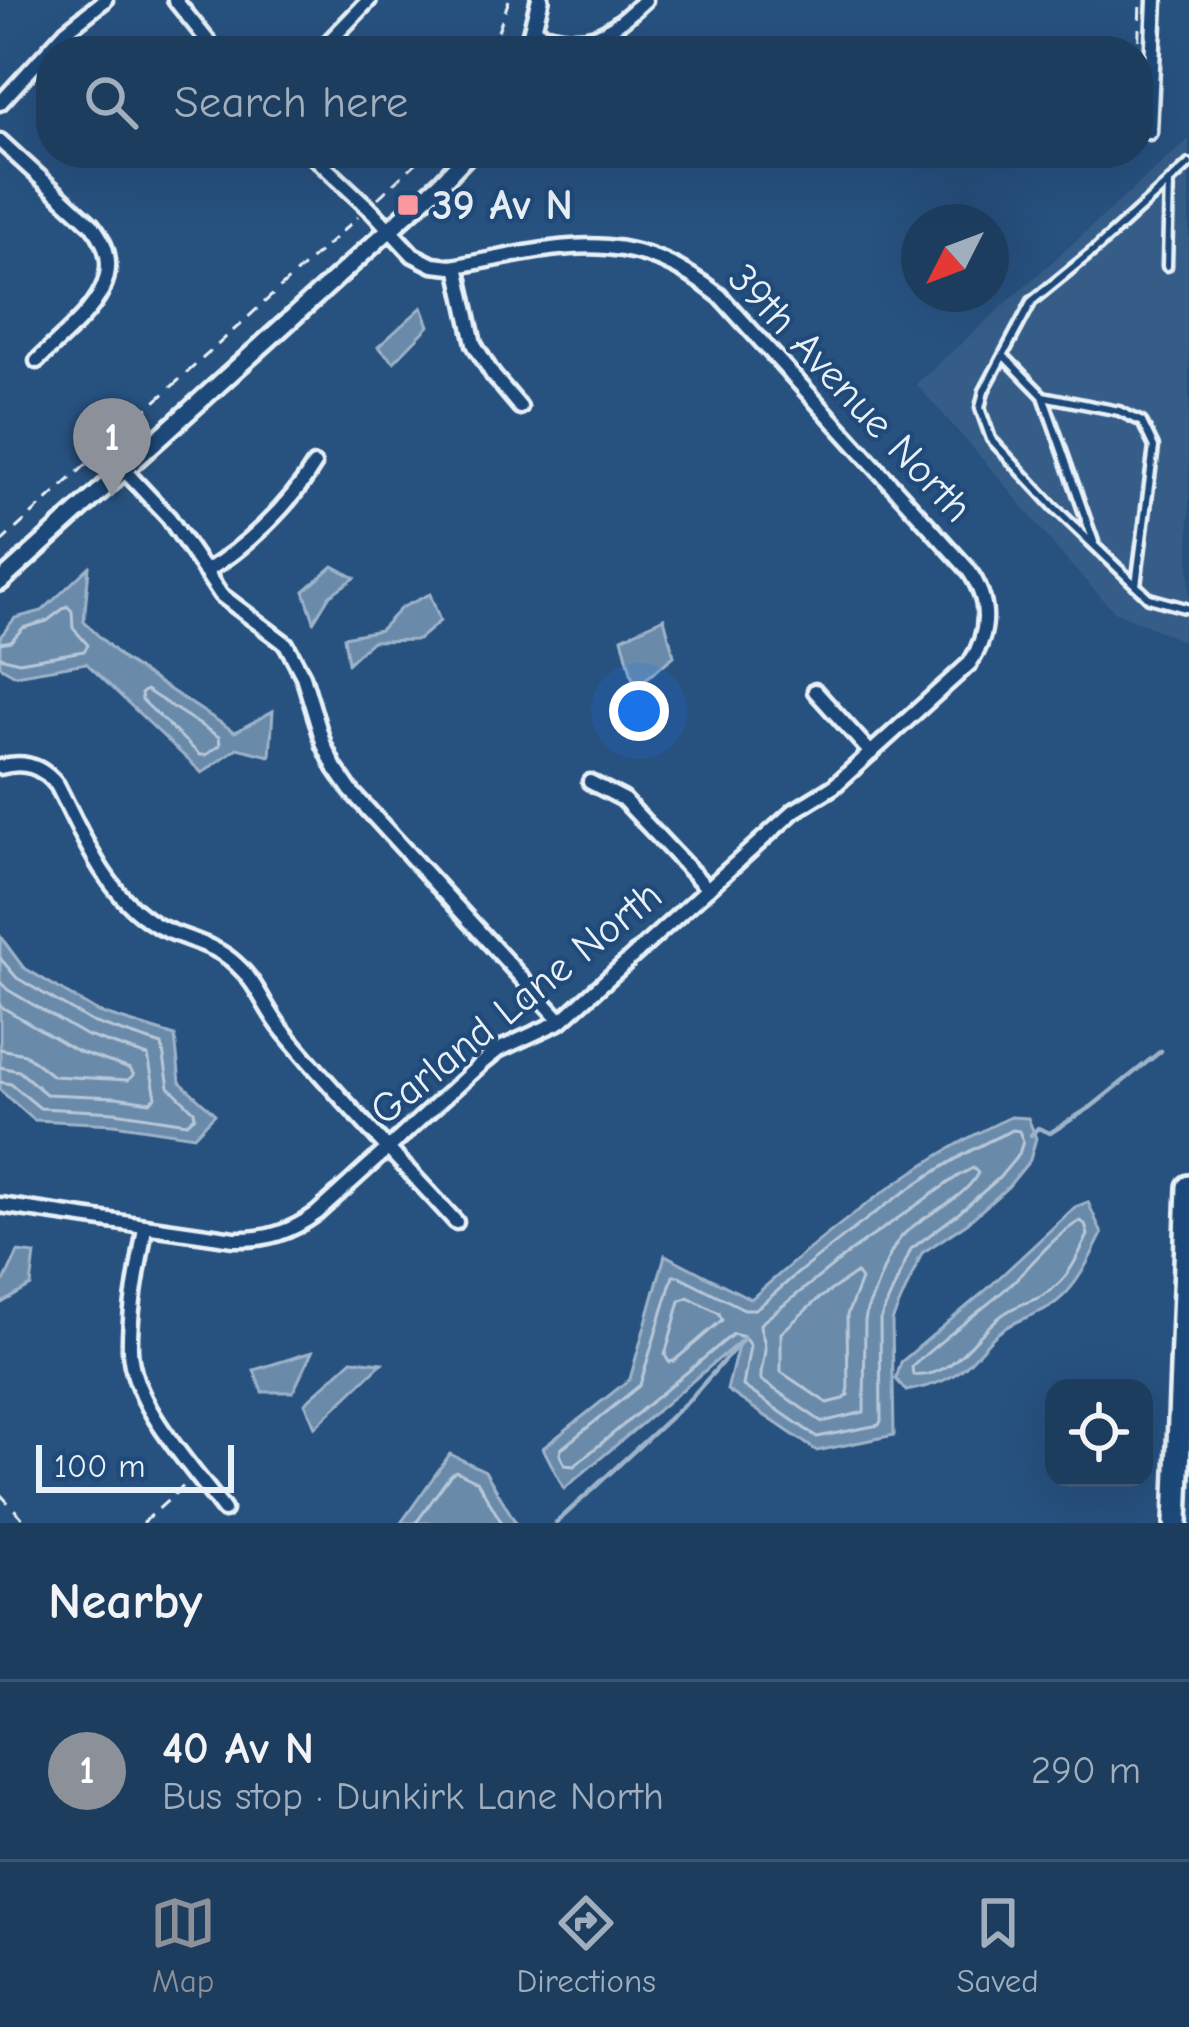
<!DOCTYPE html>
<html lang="en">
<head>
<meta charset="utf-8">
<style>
	body { margin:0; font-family:"Comic Neue",sans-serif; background:#2a4868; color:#f1f3f6 }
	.controls { position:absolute; right:36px; bottom:36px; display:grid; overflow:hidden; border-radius:24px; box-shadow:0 12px 48px #0002 }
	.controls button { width:108px; height:108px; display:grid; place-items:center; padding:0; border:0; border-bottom:3px solid #3b5674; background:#1d3d5f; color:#f1f3f6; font:60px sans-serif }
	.compass { position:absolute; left:901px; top:204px; width:108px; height:108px; border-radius:50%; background:#1d3d5f; box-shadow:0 12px 48px #0002; rotate:228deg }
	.scale { position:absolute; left:36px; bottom:30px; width:198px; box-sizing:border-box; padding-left:12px; border:6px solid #e8f1f8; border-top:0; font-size:33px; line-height:42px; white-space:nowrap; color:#e8f1f8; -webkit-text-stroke:9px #1f4a7a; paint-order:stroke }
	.you { position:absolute; left:639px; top:711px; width:42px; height:42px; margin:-30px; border:9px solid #fff; border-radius:50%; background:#1a73e8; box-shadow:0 0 0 18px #1a73e833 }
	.badge { display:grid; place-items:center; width:78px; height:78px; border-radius:50%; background:#8c9099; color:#fff; font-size:39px; font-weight:700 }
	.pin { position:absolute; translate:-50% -99px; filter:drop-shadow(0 3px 6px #0008) }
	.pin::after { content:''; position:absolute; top:63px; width:42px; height:36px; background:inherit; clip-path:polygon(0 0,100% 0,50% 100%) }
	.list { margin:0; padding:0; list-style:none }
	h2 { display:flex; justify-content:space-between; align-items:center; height:156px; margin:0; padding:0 48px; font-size:51px }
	h2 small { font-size:39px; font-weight:400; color:#a0aebd }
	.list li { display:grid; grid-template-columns:78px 1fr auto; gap:36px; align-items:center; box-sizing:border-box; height:180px; padding:0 48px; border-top:3px solid #3b5674 }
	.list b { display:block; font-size:45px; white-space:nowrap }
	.list p { margin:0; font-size:39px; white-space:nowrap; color:#a0aebd }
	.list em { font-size:39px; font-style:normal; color:#a0aebd }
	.icon { flex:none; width:66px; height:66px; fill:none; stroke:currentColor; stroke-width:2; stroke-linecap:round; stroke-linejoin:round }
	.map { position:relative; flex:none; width:1189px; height:1523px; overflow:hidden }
	.search { position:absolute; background:#1d3d5f; box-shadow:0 12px 48px #0002; left:36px; right:36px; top:36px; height:132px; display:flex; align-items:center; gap:30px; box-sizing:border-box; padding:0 42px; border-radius:48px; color:#a0aebd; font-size:45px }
	.sheet { height:336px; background:#1d3d5f }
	nav { display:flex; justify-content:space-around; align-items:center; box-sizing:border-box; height:168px; border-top:3px solid #3b5674; background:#1d3d5f; font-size:33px; color:#a0aebd }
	nav a { display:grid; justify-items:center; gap:6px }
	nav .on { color:#8c9099 }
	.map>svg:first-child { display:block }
</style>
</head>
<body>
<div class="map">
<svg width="1189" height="1523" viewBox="0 0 1189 1523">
	<rect width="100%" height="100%" fill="#27517f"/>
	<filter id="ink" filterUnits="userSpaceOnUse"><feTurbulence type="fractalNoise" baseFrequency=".00833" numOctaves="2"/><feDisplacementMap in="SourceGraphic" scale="24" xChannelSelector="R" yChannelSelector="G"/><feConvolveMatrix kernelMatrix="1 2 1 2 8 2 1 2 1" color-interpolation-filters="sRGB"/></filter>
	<g filter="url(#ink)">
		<!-- built -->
		<path fill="#355d88" d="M1189 139V644L1114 611 1067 561 1000 479 916 384Z"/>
		<!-- water -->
		<path fill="#6b8aaa" stroke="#9db3c9" stroke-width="3" d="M422 307 429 326 394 362 378 347Z
			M333 566 355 578 330 595 314 621 304 591Z
			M89 567 84 622 124 660 235 732 273 711 270 756 237 748 202 773 86 663 15 675 0 666V637L15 618 42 611Z
			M430 594 440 621 418 640 372 641 348 663 344 637 380 630 401 608Z
			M664 618 674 656 635 688 622 638Z
			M0 936 23 967 98 1012 175 1036 180 1082 215 1114 194 1136 114 1124 34 1120 0 1090Z
			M1011 1117 1028 1118 1036 1138 1030 1160 1008 1187 967 1223 922 1253 892 1321 894 1435 817 1451 727 1390 739 1342 564 1489 543 1448 630 1379 665 1255 751 1299C824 1234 922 1156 1011 1117Z
			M1088 1202 1102 1234C1087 1264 1072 1299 1039 1312 1024 1319 1011 1322 998 1333 988 1341 981 1351 972 1360 954 1380 932 1386 906 1391L896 1379 901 1362 985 1291 1075 1207Z
			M18 1252 35 1254 31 1286 0 1304V1283L5 1280Z
			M312 1352 293 1392H262L254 1370Z
			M352 1360 382 1363 315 1427 305 1403Z
			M450 1454 485 1471 516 1523H401Z"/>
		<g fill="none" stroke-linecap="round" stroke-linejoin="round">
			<!-- shore -->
			<path stroke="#b6c8d9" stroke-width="3" d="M0 643 11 641 23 628 47 621 67 606 72 611 73 628 88 645 84 651 19 662 0 657
				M146 690 219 737 220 745 206 755H200L142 700 141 694Z
				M0 958 17 978 92 1022 162 1045 169 1087 194 1111 195 1116 187 1123 115 1112 40 1108 11 1084 0 1082
				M0 982 8 990 85 1035 148 1056 156 1097 150 1102 116 1097 46 1094 19 1071 0 1067
				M0 1006 77 1051 130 1069 134 1075 128 1080 53 1076 25 1054 0 1049
				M1013 1130 1019 1131 1023 1141 1019 1154 999 1178 959 1213 911 1249 880 1320 881 1421 879 1425 817 1437 743 1386 750 1346 744 1337 733 1334 574 1466 565 1465 560 1455 561 1449 640 1385 673 1276H679L744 1309H755C770 1299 783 1285 798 1273 860 1223 939 1161 1013 1130Z
				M973 1168 978 1173C963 1201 927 1212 905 1233 889 1247 877 1289 867 1310L865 1321 864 1412 822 1422 761 1380C760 1369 765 1359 765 1348 765 1338 760 1333 760 1324L854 1249 958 1176Z
				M1080 1221 1085 1224 1088 1235C1080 1251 1072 1271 1059 1283 1041 1301 1030 1299 1010 1310 977 1328 956 1380 913 1375L912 1367C942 1338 978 1314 1009 1286 1032 1265 1053 1236 1080 1221Z
				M856 1273 861 1280 847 1315 848 1395 844 1399 827 1403 781 1372V1333L817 1300Z
				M688 1297 719 1313 722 1320 674 1361 669 1362 665 1355 680 1301Z
				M416 1523 451 1474 456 1471 477 1481 502 1523"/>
			<!-- stream -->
			<path stroke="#9db3c9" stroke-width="4.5" d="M1031 1135 1038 1128 1050 1133 1091 1107 1161 1051
				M556 1523 689 1400 744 1338"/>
			<!-- service casing -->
			<g stroke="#e8f1f8" stroke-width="15">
				<path id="service" d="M1189 164 1097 248 1032 301 984 391 980 408 991 439 1054 507 1149 598 1189 609
					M1167 266 1169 182
					M1004 356 1043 396 1119 411 1142 422 1154 447 1136 585
					M1043 396 1094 542"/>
			</g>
			<!-- minor casing -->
			<g stroke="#e8f1f8" stroke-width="21">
				<path id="minor" d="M175 0 216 51
					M533 31C589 48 604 38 645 0
					M320 51 369 0
					M0 103 66 31 105 0
					M1149 132 1155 0
					M0 141 92 225C138 282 75 323 37 361
					M457 266 474 344 493 375 520 407
					M124 470 169 518 221 595 286 644 303 676 324 745 335 768 351 791 561 1021
					M205 572C245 548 290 505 314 465
					M815 691 871 753
					M0 767C24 760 42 766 57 785 83 835 105 895 156 925 183 940 214 942 237 965 258 984 266 1011 284 1032 338 1098 399 1159 456 1222
					M590 782 623 799 708 889
					M0 1205 234 1239C267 1240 291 1232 317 1213L483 1062 498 1050 561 1021 794 811 833 787 970 663C991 631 990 599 967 568L720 296C626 221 559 248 451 267L433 265 413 255 373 212 310 153
					M145 1227C139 1267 129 1309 130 1349 131 1403 192 1467 224 1510"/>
			</g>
			<!-- tertiary casing -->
			<g stroke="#e8f1f8" stroke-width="24">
				<path id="tertiary" d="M527 51 540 0
					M0 582 441 183 469 153"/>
			</g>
			<!-- primary casing -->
			<g stroke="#e8f1f8" stroke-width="30">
				<path id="primary" d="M1176 1523 1189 1187"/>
			</g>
			<!-- path -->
			<path stroke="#e8f1f8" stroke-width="3" stroke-dasharray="12 9" stroke-linecap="butt" d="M491 51 509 0
				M1138 61 1140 0
				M378 198 427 153
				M0 543 358 217
				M0 1494 27 1523
				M143 1523 187 1483"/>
			<!-- service -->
			<use href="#service" stroke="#1f4a7a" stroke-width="6"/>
			<!-- minor -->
			<use href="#minor" stroke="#1f4a7a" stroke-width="12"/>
			<!-- tertiary -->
			<use href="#tertiary" stroke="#1f4a7a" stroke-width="15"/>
			<!-- primary -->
			<use href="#primary" stroke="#1f4a7a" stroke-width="21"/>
		</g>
	</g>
	<!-- markers -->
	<rect fill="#ff9aa2" stroke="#1f4a7a" stroke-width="4.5" x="396" y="193" width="24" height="24" rx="6"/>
	<g text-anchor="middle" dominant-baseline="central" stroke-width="9" stroke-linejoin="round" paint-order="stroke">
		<!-- poi labels -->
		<g font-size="42" font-weight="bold" fill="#e8f1f8" stroke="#1f4a7a" text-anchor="start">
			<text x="432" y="205">39 Av N</text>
		</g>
		<!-- street labels -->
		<g font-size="42" fill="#e8f1f8" stroke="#1f4a7a">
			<text transform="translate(850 393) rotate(47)">39th Avenue North</text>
			<text transform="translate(516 1003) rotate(-39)">Garland Lane North</text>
		</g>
	</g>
</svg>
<div class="controls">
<button><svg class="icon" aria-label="locate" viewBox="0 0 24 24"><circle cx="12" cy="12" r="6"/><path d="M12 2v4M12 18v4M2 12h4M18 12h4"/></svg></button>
</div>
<svg class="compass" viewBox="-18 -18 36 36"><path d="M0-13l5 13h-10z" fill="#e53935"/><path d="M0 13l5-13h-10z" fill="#a0aebd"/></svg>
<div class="scale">100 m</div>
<div class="you"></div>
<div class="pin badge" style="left:112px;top:497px">1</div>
<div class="search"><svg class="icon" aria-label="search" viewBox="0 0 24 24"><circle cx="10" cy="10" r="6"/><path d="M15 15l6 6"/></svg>Search here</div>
</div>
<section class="sheet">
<h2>Nearby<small></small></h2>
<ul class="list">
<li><span class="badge">1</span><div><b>40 Av N</b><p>Bus stop · Dunkirk Lane North</p></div><em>290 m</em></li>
</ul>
</section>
<nav>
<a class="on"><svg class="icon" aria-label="map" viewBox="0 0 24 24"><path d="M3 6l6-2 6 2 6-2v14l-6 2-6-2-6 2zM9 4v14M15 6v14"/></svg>Map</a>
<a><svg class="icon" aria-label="directions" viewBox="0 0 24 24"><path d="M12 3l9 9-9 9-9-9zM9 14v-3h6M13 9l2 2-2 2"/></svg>Directions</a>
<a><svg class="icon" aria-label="saved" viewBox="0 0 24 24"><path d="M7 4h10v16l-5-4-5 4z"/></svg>Saved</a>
</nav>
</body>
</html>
